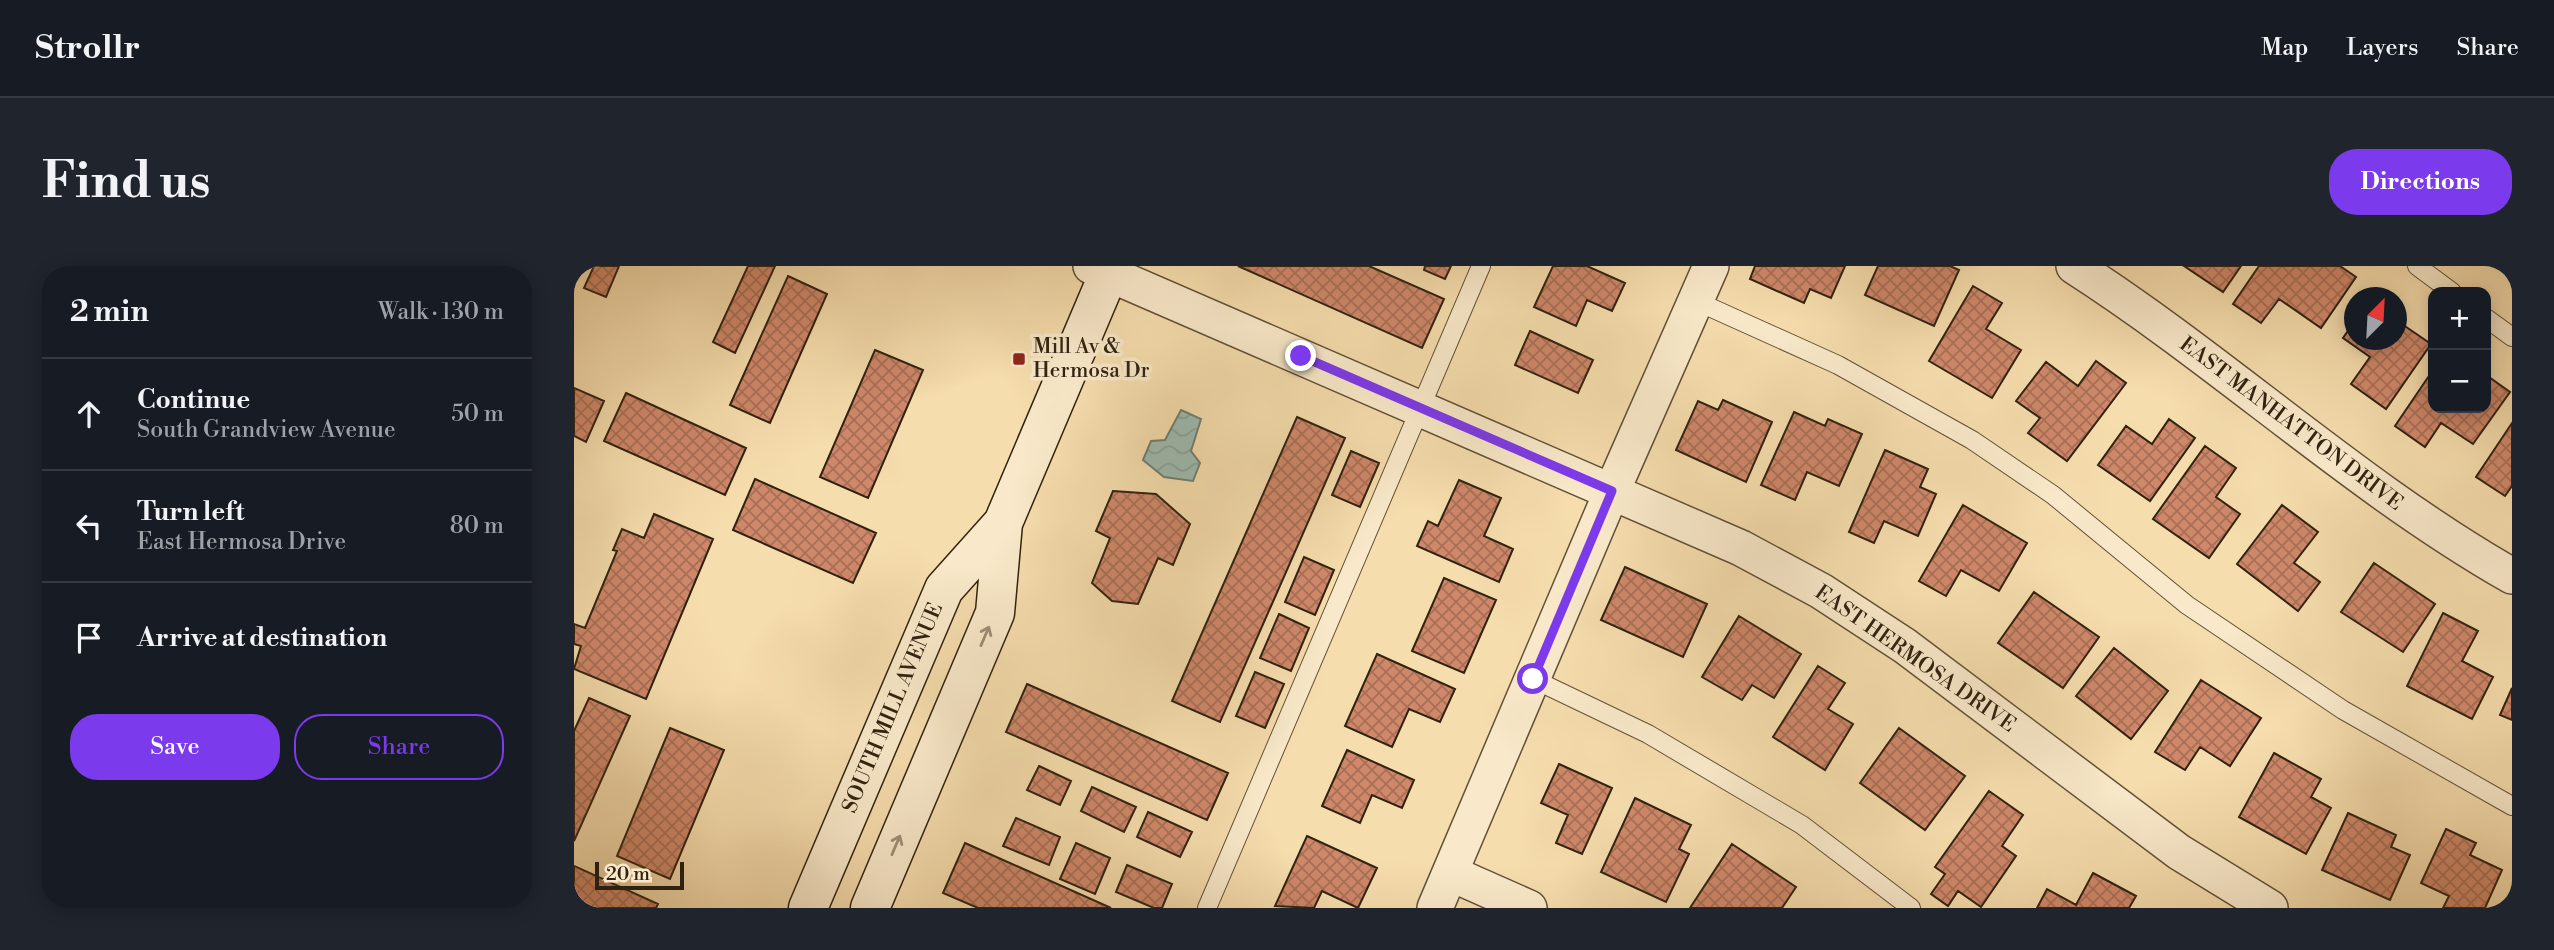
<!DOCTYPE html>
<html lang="en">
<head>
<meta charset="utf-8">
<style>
	body { margin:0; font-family:"Libre Bodoni",serif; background:#20242c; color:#f1f3f6 }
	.controls { position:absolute; right:21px; top:21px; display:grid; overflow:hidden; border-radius:14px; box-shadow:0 4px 18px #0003 }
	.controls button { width:63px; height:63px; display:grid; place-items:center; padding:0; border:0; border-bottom:2px solid #363941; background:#171b24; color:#f1f3f6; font:35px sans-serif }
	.compass { position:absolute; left:1770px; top:21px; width:63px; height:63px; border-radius:50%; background:#171b24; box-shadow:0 4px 18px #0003; rotate:24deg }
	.scale { position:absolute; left:21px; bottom:18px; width:89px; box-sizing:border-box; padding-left:7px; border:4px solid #302210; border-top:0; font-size:19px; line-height:24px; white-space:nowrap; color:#302210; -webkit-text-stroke:5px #f9e9ca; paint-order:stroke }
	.stop { position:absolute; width:21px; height:21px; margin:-16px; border:5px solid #7c3aed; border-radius:50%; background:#fff }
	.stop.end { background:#7c3aed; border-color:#fff; box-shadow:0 2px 7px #0008 }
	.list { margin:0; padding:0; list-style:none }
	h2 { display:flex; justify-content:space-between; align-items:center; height:91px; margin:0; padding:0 28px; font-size:30px }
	h2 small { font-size:23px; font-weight:400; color:#9ea1a6 }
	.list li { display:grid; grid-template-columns:46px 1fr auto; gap:21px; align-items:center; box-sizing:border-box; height:112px; padding:0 28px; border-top:2px solid #363941 }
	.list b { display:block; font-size:26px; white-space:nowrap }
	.list p { margin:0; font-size:23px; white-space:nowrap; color:#9ea1a6 }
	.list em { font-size:23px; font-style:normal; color:#9ea1a6 }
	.actions { display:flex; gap:14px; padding:21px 28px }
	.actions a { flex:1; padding:16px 0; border:2px solid #7c3aed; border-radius:28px; text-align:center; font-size:24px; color:#7c3aed }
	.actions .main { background:#7c3aed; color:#fff }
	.icon { flex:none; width:38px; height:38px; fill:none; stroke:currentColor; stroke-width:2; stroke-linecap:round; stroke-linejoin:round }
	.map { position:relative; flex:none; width:1938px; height:642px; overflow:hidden; border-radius:28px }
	header { display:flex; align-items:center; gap:42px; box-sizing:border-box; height:98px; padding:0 35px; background:#171b24; border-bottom:2px solid #363941 }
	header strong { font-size:33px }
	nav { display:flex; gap:38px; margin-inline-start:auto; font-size:24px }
	.intro { display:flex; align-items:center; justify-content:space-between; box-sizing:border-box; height:168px; padding:0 42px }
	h1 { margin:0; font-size:49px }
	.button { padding:18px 32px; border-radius:28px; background:#7c3aed; color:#fff; font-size:24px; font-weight:700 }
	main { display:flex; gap:42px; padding:0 42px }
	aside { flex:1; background:#171b24; border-radius:28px; box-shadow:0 4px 18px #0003 }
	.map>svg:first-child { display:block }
</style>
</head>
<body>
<header>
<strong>Strollr</strong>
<nav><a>Map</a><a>Layers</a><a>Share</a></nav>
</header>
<div class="intro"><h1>Find us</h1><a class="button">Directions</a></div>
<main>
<aside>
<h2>2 min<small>Walk · 130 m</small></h2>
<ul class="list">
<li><svg class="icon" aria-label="ahead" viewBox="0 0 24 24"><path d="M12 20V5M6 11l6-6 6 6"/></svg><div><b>Continue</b><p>South Grandview Avenue</p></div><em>50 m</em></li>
<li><svg class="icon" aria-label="left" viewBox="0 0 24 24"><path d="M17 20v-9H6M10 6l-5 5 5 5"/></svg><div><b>Turn left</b><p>East Hermosa Drive</p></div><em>80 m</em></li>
<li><svg class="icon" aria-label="arrive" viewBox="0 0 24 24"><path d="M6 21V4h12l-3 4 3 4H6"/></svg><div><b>Arrive at destination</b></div></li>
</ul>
<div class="actions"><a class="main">Save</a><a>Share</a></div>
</aside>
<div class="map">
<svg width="1938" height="642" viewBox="0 0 1938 642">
	<defs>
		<pattern id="water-waves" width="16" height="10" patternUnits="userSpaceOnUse" patternTransform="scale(1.75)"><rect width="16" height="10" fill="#9dbbb0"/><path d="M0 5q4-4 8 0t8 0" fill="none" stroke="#88a096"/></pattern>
		<pattern id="building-cross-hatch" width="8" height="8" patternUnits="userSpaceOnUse" patternTransform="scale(1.75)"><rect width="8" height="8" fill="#cf886a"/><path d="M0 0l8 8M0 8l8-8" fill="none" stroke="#a86f56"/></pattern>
	</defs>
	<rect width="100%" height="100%" fill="#f6ddad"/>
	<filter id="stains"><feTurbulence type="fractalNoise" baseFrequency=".00286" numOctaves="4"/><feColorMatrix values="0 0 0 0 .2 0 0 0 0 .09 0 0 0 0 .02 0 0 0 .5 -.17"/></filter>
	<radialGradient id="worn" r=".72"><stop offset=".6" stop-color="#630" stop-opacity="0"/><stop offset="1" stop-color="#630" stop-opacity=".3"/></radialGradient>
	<!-- water -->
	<path fill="url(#water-waves)" stroke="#717e70" stroke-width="2" d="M607 144 627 153 617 185 626 197 619 215 590 211 569 194 577 175 591 174Z"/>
	<!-- building -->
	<path fill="url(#building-cross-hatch)" stroke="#302210" stroke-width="2" d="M20 0H45L32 31 10 22Z
		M174 0H201L161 87 139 76Z
		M664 0H795L870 33 848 82Z
		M851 0H877L871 13 850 4Z
		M979 0H1013L1051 17 1038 45 1013 34 1002 60 960 41Z
		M1181 0H1271L1257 32 1236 23 1230 37 1176 13Z
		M1304 0H1376L1385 4 1360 60 1291 29Z
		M1610 0H1667L1649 26Z
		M1685 0H1766L1782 11 1747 62 1705 33 1687 57 1659 38Z
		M1923 0H1938V10L1922 1Z
		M214 10 253 28 196 157 156 139Z
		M1399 20 1428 37 1412 63 1447 84 1418 132 1355 95Z
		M1822 54 1857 78 1812 143 1777 118 1796 91 1769 72 1780 56V74H1822Z
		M956 65 1019 94 1004 127 941 99Z
		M301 84 349 104 294 232 246 211Z
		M1522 95 1552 117 1493 195 1454 167 1466 152 1442 135 1472 96 1504 120Z
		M1859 104V142H1912V109L1936 126 1899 178 1867 157 1851 181 1821 160Z
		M0 122 30 135 12 176 0 170Z
		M52 127 172 182 151 229 30 175Z
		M1149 134 1198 156 1172 216 1102 184 1124 135 1144 144Z
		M1220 146 1251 160 1254 153 1288 168 1265 220 1233 206 1221 234 1187 219Z
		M723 151 771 172 646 456 598 435Z
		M1595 153 1621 172 1576 235 1524 199 1552 160 1578 178Z
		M1938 157V220L1931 230 1902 211Z
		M1631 180 1662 202 1642 231 1666 248 1635 292 1579 253Z
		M1311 184 1354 203 1346 221 1362 228 1344 270 1310 255 1300 277 1275 266Z
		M777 185 805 197 786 241 758 229Z
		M181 213 302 267 279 317 159 264Z
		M885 214 927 232 910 270 939 283 925 316 843 280 854 255 864 260Z
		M539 225 582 228 616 258 599 299 584 292 564 338 538 335 518 317 536 272 522 265Z
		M1389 239 1453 277 1425 325 1387 304 1372 330 1345 315Z
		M1708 239 1744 266 1720 297 1746 316 1724 345 1663 298Z
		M80 248 139 273 72 433 0 403 7 380 0 378V358L11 362 43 285 39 284 48 263 70 272Z
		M730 291 760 304 741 349 711 336Z
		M1800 297 1861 338 1829 386 1767 346Z
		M1051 301 1133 338 1109 391 1027 354Z
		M870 312 922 334 890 407 838 385Z
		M1460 326 1525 371 1489 422 1424 377Z
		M1869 347 1904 365 1888 395 1919 411 1898 453 1833 420Z
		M705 348 735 362 717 405 686 392Z
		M1165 350 1227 388 1200 432 1178 419 1168 434 1128 411Z
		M1540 382 1594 425 1557 473 1502 430Z
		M803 388 881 423 866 456 835 443 818 481 771 460Z
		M1244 400 1271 417 1254 443 1279 458 1251 504 1199 471Z
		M681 406 710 418 691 462 662 450Z
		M1627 414 1687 452 1656 500 1626 481 1611 504 1581 486Z
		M453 418 654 507 633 554 432 466Z
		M1938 422V454L1926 449Z
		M15 432 56 450 0 575V465Z
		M96 462 150 484 96 613 43 590Z
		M1325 462 1391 510 1351 564 1286 517Z
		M773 484 840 514 828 542 798 529 786 557 748 540Z
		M1700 487 1747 513 1737 531 1757 542 1732 588 1665 551Z
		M985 498 1038 522 1008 588 982 577 994 549 967 537Z
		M465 500 497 515 486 539 453 524Z
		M518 521 562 541 550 566 507 545Z
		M1415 525 1449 549 1428 580 1442 590 1407 641 1384 625 1374 640 1357 628 1371 608 1361 601Z
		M1061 532 1117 559 1105 583 1115 588 1092 636 1027 606Z
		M574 546 618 566 606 591 563 571Z
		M1774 547 1822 569 1817 581 1836 589 1816 634 1748 604Z
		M442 552 486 571 475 599 429 580Z
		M1872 563 1902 577 1896 589 1928 604 1911 642H1869L1875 630 1847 617Z
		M733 570 803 602 784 642 748 625 740 642 701 640Z
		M391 577 537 642H404L369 627Z
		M502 577 536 592 521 628 486 613Z
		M1158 578 1222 621 1208 642H1116Z
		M553 599 598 618 588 642H580L542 626Z
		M0 600 84 638 82 642H0Z
		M1519 607 1562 630 1555 642H1463L1473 623 1502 639Z"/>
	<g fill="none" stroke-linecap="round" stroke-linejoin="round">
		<!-- lane casing -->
		<g stroke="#625137" stroke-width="20">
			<path id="lane" d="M1843 0 1878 26
				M1122 35 1264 99 1398 174 1479 229 1613 339 1769 444 1938 540
				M1912 52 1938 71
				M959 413 1074 468 1228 559 1337 642
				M633 642 907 0"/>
		</g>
		<!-- street casing -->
		<g stroke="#625137" stroke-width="38">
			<path id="street" d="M517 0 1167 282 1247 325 1331 380 1605 586 1696 642
				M1500 0C1651 97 1782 221 1938 310
				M876 607 955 642
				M861 642 1038 225 1137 0"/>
		</g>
		<!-- secondary casing -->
		<g stroke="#302210" stroke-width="41">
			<path id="secondary" d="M234 642 370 323 429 257 538 0
				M296 642 421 347 429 257"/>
		</g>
		<!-- lane -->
		<use href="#lane" stroke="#f9e9ca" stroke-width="18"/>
		<!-- street -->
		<use href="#street" stroke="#f9e9ca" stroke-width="35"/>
		<!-- secondary -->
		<use href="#secondary" stroke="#f9e9ca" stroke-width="38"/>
	</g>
	<!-- one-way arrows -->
	<defs><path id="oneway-shaft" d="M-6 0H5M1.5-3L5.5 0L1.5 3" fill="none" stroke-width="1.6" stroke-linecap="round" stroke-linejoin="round" transform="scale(1.75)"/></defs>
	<g stroke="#9f8f76">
		<use href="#oneway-shaft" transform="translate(411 370) rotate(-67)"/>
		<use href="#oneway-shaft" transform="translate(322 579) rotate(-67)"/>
	</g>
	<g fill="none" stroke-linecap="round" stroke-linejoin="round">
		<!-- route -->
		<path stroke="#7c3aed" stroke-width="9" d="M727 90 1038 225 959 413"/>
	</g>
	<!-- markers -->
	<rect fill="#8f2418" stroke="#f9e9ca" stroke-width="2.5" x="438" y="86" width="14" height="14" rx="3.5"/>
	<g text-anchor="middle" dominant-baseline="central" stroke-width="7" stroke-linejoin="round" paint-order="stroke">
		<!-- poi labels -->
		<g font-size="21" fill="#302210" stroke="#f9e9ca" text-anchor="start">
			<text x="459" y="81">Mill Av &amp;<tspan x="459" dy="24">Hermosa Dr</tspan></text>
		</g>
		<!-- street labels -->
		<g font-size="21" fill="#302210" stroke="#f9e9ca">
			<text transform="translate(1717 158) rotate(37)">EAST MANHATTON DRIVE</text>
			<text transform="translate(1341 393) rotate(35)">EAST HERMOSA DRIVE</text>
			<text transform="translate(319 442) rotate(-67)">SOUTH MILL AVENUE</text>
		</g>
	</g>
	<rect width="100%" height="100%" filter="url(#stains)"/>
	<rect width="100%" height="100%" fill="url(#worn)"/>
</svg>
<div class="controls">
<button>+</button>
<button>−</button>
</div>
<svg class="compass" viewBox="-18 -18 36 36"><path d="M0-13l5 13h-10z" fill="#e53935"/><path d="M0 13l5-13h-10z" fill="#9ea1a6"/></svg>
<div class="scale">20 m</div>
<div class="stop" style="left:959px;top:413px"></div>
<div class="stop end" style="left:727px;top:90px"></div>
</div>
</main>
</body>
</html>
